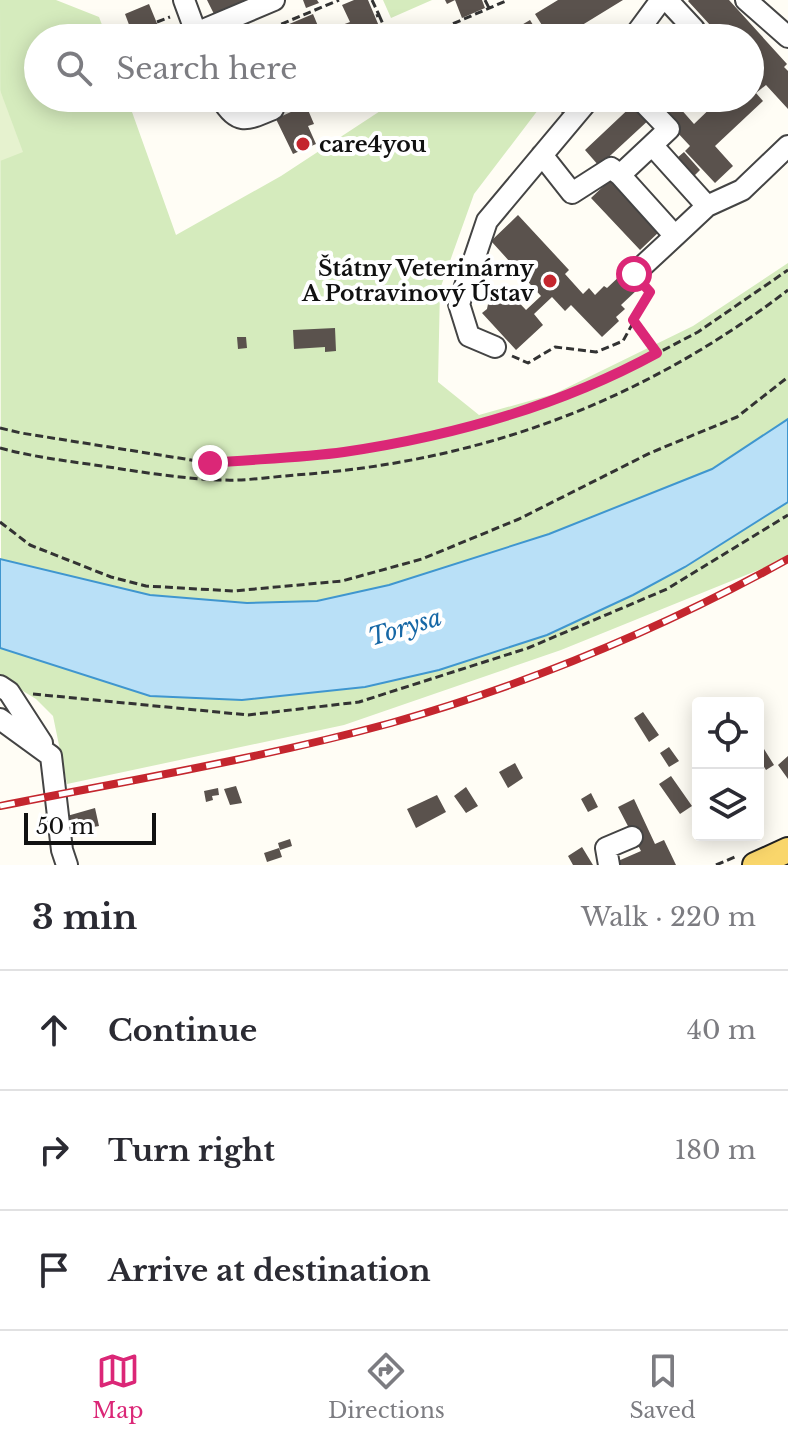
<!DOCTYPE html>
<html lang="en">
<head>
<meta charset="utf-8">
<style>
	body { margin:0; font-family:"Libre Baskerville",serif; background:#f2f2f3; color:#2b2b33 }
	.controls { position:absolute; right:24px; bottom:24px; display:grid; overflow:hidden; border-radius:8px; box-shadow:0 4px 20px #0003 }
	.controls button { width:72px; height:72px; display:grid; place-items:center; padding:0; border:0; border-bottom:2px solid #e1e1e2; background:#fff; color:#2b2b33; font:40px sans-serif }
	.scale { position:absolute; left:24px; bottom:20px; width:132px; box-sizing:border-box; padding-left:8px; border:4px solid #111; border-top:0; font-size:22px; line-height:28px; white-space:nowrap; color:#111; -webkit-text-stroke:6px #fff; paint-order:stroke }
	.stop { position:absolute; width:24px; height:24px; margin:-18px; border:6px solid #db2777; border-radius:50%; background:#fff }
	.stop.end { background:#db2777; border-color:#fff; box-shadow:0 2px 8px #0008 }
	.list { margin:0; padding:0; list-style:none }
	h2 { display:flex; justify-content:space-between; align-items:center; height:104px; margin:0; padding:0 32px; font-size:34px }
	h2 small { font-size:26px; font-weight:400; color:#7c7c81 }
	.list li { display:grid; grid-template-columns:52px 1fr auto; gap:24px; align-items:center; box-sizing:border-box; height:120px; padding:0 32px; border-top:2px solid #e1e1e2 }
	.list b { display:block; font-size:30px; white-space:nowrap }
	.list em { font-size:26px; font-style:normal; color:#7c7c81 }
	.icon { flex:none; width:44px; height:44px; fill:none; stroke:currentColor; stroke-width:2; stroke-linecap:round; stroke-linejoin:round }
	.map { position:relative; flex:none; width:788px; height:865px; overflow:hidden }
	.search { position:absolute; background:#fff; box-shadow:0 4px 20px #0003; left:24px; right:24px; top:24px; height:88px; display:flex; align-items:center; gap:20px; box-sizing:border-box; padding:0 28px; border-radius:44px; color:#7c7c81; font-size:30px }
	.sheet { height:464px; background:#fff }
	nav { display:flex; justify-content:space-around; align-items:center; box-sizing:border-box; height:112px; border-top:2px solid #e1e1e2; background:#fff; font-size:22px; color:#7c7c81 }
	nav a { display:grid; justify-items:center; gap:4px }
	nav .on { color:#db2777 }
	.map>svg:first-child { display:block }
</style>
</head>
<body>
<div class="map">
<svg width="788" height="865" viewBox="0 0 788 865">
	<rect width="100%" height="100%" fill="#fffdf5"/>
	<!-- green -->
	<path fill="#d5ebbd" d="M0 0H56L99 17 107 38H38V98H127L176 235 281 176 400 98H530L538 110 474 194 440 289 438 382 479 415 554 394 693 326 788 263V419L712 469 549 534 389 585 317 601 247 603 150 595 1 560Z
		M383 0H432L391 18Z
		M788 502V555L771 565 561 650 344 725 67 784 53 716 36 699 0 677V648L150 696 242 700 365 687 439 670 547 635 633 595 685 567Z"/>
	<!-- pitch -->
	<path fill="#e6f2cf" d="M0 90 23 152 0 161Z"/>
	<!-- water -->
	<path fill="#b9e0f7" stroke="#3f96cf" stroke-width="2" d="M788 419V502L685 567 633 595 547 635 439 670 365 687 242 700 150 696 0 648V559L150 595 247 603 317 601 389 585 549 534 712 469Z"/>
	<!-- building -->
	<path fill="#5a524d" d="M207 0H245L214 14Z
		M303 0H317L319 3 306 8Z
		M354 0H368L384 38H348L342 25 350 22 342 5Z
		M445 0H482L485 8 462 18 455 0 447 4Z
		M558 0H623L561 38H550L535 14Z
		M689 0H729L787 64 784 67 788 71V109L766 85 756 93 763 101 715 146 733 166 715 183 685 151 690 146 645 98H689L679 107 694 124 721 98H750V81L754 85 760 79 750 68V38H722L688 1Z
		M149 4 163 38H134L125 14Z
		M313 14 323 38H270L268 33Z
		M530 20 541 38H510L508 33Z
		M269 98H303L314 124 308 126 316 144 293 154 275 117H277Z
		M553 98H578L564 117Z
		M637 101 652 117 599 166 585 150Z
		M684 152 700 170 694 176 677 158Z
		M611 179 660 231 640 250 591 198Z
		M518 215 569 270 565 274 583 294 589 288 595 295 604 286 607 288 623 273 638 289 621 305 625 309 616 317 619 321 602 337 571 305 565 311 552 297 534 314 543 325 516 350 482 313 487 309 489 299 493 295 501 296 507 290 526 310 541 296 491 241Z
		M335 328 336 351 325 352V347L294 349 293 330Z
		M237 337H246L247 348 238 349Z
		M643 712 659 735 649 742 634 718Z
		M669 747 679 761 669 767 660 753Z
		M764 749 774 765 766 770 758 757V753Z
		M788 756V779L778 765Z
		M515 763 523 778 508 788 499 772Z
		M671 776 692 806 680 814 659 784Z
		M236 786 242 803 230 805 224 789Z
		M466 787 478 806 466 813 454 796Z
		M218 788 219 795 212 796 213 800 206 802 204 791Z
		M591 793 598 807 588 812 581 799Z
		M437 795 446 812 416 828 407 809Z
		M634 799 655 844 664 840 676 865H620L618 861 641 851 618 807Z
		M95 808 99 826 70 831 67 816Z
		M290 839 292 846 280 850 278 843Z
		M582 847 593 865H573L568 856Z
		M279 848 282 857 267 862 264 853Z"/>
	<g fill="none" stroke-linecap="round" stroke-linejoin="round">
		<!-- minor-tunnel -->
		<path stroke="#dbdad3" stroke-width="20" stroke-dasharray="20 10" stroke-linecap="butt" d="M273 109 298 98"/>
		<!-- minor casing -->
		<g stroke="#444" stroke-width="24">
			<path id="minor" d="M184 0 198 38
				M667 0 694 29 685 38
				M746 0 788 37
				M196 33 274 0
				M633 38 661 0
				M221 98C237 126 247 120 273 109
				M639 98 669 129 652 145
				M542 155 572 193 611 168 620 175
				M707 206 742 190 788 146
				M634 274 675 236 620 175 652 145 707 206 675 236
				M495 347 469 336 459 304 487 221 590 98
				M0 686 9 692 42 743
				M0 719 51 756 62 850 67 865
				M609 865 606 848 632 837"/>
		</g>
		<!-- major casing -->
		<g stroke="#222" stroke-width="28">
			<path id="major" d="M755 865 788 850"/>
		</g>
		<!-- path -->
		<path stroke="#333" stroke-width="3" stroke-dasharray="8 4" stroke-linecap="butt" d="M372 0 379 15 376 16
			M485 0 489 8
			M379 15 389 38
			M157 22 170 17
			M248 38 339 0
			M420 38 508 0
			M634 321 657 353
			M512 356 528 363 555 347 596 352 623 341 650 292 647 288
			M0 428 21 433 210 463 343 452 463 430 568 396 635 365 698 332 788 270
			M0 448C33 457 67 461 102 466 141 472 183 479 222 480 246 481 271 477 295 475 479 462 641 403 788 290
			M0 522 30 545 111 577 146 586 233 591 342 581 422 559 519 519 650 453 737 417 788 377
			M33 694 248 715 359 702 528 648 667 589 788 515
			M716 865 735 857"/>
		<!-- minor -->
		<use href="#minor" stroke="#fff" stroke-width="20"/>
		<!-- major -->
		<use href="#major" stroke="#f9d66b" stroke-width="24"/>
		<!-- rail casing -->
		<g stroke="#c4262e" stroke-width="8">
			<path id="rail" d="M0 806C131 780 263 758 391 723 529 684 663 628 788 559"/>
		</g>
		<!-- rail -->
		<use href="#rail" stroke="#fff" stroke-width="5" stroke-dasharray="15" stroke-linecap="butt"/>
	</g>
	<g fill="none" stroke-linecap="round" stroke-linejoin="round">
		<!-- route -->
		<path stroke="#db2777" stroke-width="10" d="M210 463C255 459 300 458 344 452 453 436 560 406 657 353L633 320 650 292 634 274"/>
	</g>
	<!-- markers -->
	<g fill="#c4262e" stroke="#fff" stroke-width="3">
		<circle cx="303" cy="144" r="8"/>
		<circle cx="550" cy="281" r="8"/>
	</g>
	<g text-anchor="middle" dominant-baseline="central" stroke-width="8" stroke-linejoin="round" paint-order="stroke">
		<!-- poi labels -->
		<g font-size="22" font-weight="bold" fill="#111" stroke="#fff" text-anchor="start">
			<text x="319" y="144">care4you</text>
			<text x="534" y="268" text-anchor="end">Štátny Veterinárny<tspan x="534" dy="25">A Potravinový Ústav</tspan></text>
		</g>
		<!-- water labels -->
		<g font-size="24" font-style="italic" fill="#1768a6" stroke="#fff">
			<text transform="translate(405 627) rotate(-17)">Torysa</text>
		</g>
	</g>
</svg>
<div class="controls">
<button><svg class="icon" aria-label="locate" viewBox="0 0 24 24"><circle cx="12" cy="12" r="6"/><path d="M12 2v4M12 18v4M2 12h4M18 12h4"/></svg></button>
<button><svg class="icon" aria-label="layers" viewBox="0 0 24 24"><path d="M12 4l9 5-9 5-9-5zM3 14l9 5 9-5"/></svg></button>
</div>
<div class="scale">50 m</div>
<div class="stop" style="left:634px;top:274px"></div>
<div class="stop end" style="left:210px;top:463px"></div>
<div class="search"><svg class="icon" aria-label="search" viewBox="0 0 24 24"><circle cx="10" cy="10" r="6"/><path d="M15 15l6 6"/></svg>Search here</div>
</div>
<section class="sheet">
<h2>3 min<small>Walk · 220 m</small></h2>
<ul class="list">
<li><svg class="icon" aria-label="ahead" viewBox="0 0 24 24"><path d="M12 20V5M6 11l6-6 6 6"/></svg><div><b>Continue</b></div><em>40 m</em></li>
<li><svg class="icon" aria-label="right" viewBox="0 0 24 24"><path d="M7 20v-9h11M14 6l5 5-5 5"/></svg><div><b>Turn right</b></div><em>180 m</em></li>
<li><svg class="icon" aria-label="arrive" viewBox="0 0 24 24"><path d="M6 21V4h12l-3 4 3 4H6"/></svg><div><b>Arrive at destination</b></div></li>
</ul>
</section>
<nav>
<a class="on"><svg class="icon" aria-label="map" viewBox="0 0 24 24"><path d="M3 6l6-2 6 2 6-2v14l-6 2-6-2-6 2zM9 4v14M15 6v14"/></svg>Map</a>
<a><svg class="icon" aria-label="directions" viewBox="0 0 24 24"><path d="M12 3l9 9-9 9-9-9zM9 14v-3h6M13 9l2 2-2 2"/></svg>Directions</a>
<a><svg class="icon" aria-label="saved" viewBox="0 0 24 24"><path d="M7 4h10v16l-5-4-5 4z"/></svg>Saved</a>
</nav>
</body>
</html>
